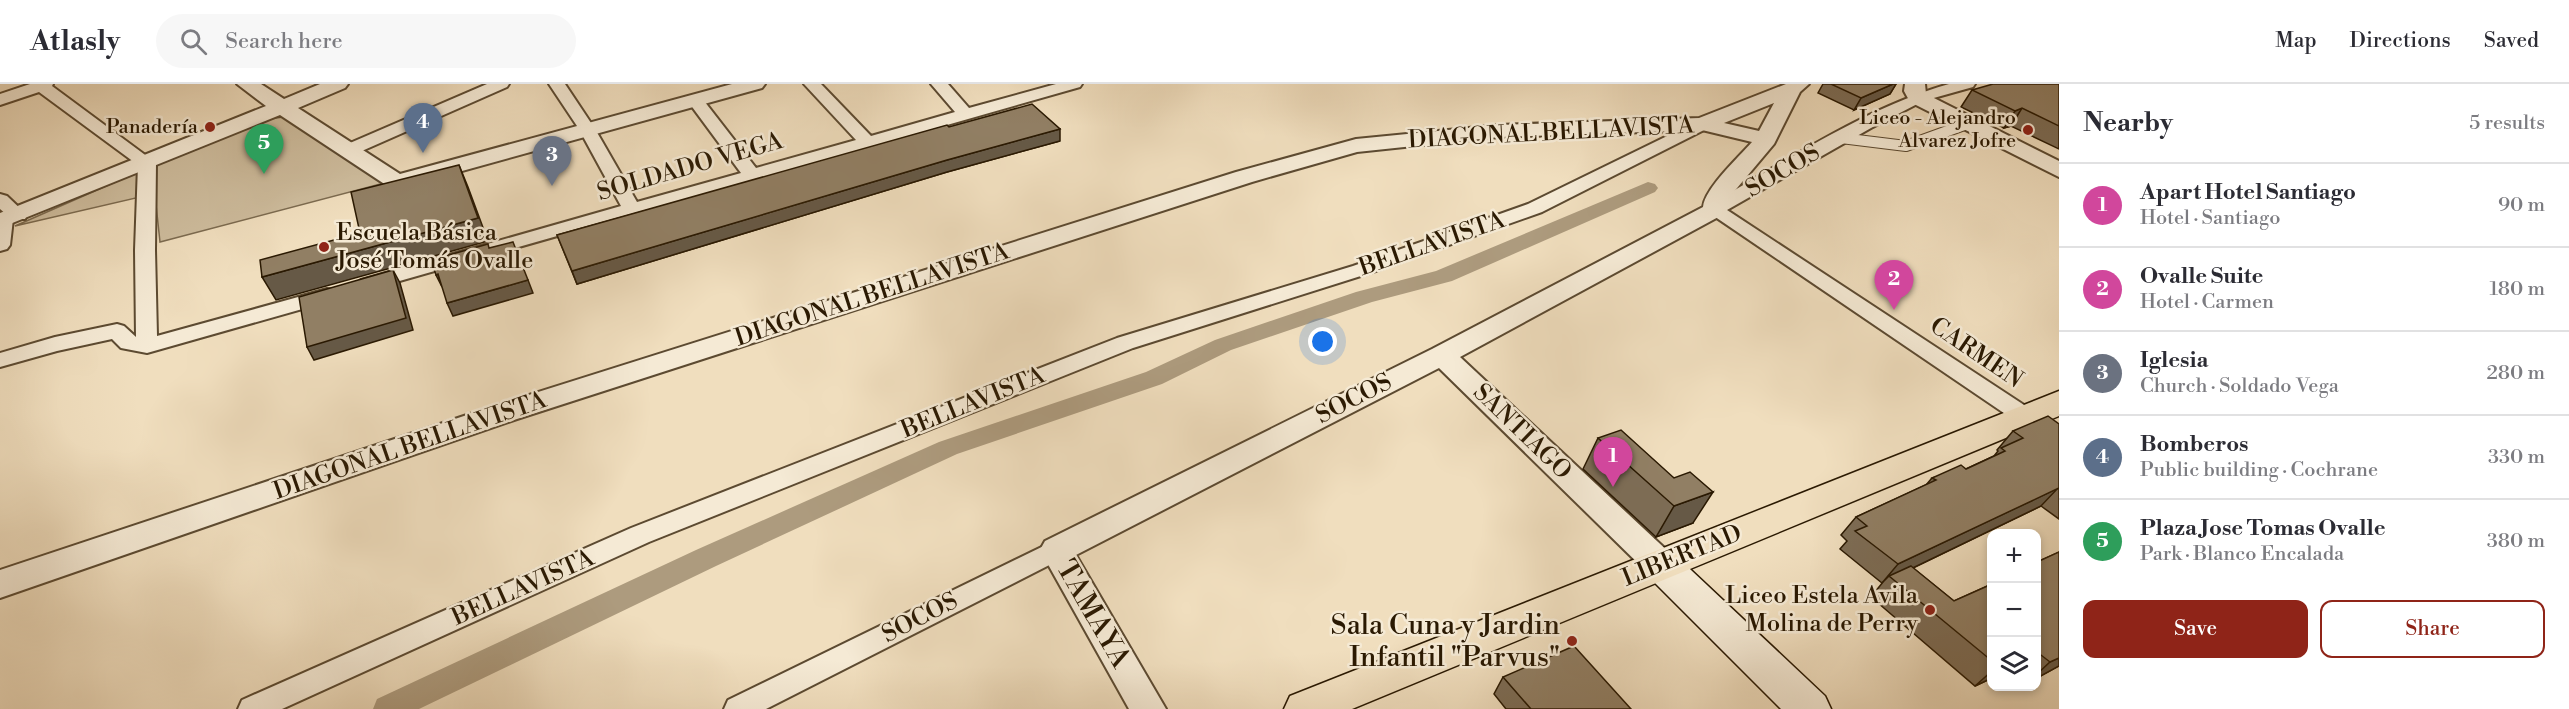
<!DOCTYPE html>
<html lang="en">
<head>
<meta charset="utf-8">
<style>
	body { margin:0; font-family:"Libre Bodoni",serif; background:#f7f7f7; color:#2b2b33 }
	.controls { position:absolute; right:18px; bottom:18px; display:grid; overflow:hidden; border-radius:12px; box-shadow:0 3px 9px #0003 }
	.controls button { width:54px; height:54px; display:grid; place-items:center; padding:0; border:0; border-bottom:2px solid #e1e1e2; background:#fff; color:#2b2b33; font:30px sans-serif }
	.you { position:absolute; left:1323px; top:258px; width:21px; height:21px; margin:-15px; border:4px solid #fff; border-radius:50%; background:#1a73e8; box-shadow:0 0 0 9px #1a73e833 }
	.badge { display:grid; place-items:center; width:39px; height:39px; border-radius:50%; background:#8f2418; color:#fff; font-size:20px; font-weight:700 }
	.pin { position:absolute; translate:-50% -50px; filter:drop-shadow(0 2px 3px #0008) }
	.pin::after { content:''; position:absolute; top:32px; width:21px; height:18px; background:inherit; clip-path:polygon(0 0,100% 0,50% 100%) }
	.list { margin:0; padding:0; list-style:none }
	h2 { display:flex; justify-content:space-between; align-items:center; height:78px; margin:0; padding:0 24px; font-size:26px }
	h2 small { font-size:20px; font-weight:400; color:#7c7c81 }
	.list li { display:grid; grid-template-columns:39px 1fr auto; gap:18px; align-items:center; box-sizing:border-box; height:84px; padding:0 24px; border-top:2px solid #e1e1e2 }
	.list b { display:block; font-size:22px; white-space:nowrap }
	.list p { margin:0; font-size:20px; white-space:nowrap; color:#7c7c81 }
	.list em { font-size:20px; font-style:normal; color:#7c7c81 }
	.actions { display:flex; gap:12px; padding:18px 24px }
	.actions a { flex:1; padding:14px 0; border:2px solid #8f2418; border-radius:12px; text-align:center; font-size:21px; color:#8f2418 }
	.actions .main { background:#8f2418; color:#fff }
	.icon { flex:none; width:33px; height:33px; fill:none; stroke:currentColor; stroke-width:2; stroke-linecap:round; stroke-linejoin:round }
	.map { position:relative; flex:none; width:2059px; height:625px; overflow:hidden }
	header { display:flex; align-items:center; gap:36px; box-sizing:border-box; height:84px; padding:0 30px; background:#fff; border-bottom:2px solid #e1e1e2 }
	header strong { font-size:28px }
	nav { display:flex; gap:33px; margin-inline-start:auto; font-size:21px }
	.search { width:420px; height:54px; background:#f7f7f7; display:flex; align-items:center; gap:15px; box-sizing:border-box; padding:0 21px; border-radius:33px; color:#7c7c81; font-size:22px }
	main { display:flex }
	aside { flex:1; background:#fff }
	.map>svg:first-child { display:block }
</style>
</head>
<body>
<header>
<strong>Atlasly</strong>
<div class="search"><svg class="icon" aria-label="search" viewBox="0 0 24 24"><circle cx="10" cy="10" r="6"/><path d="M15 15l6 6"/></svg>Search here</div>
<nav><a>Map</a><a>Directions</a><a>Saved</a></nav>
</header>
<main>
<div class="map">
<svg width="2059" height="625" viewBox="0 0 2059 625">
	<rect width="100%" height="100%" fill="#f0debe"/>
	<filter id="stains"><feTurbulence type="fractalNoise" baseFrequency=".00333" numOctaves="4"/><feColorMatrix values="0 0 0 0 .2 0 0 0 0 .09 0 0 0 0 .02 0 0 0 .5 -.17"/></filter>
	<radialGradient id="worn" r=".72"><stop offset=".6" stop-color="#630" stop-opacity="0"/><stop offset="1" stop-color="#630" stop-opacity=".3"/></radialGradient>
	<!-- green -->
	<path fill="#cebd9e" stroke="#7c6b50" stroke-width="1.5" d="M283 33 388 98 160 158 152 83 264 36Z
		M138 88 136 114 15 142Z"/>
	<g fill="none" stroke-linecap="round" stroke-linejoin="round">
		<!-- canal -->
		<path fill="#ad9b7e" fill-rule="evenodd" d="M1648 98 1655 100 1658 104 1655 108 1452 197 1372 218 1231 266 1162 300 957 370 716 482 419 625H373L377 615 696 466 939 358 1146 288 1215 256 1356 208 1436 187Z"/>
		<!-- service casing -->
		<g stroke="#5c4a31" stroke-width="12">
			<path id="service" d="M1841 54 1906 62 1967 40"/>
		</g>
		<!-- minor casing -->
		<g stroke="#5c4a31" stroke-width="4">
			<path id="minor" d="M30 0H53L52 2 156 79 155 166 157 252 327 205 334 206 337 211 334 216 147 269 121 264 112 255 57 267 0 283V269L55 253 117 240 124 242 136 253 135 166 138 81 39 8 0 21V10Z
				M487 0H509L507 3 355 70H343L340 66 343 62Z
				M549 0H565L595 45 637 118 741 89 687 16 689 13H701L756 84 856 56 804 0H821L871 52 955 28 931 0H948L969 24 1056 0H1082L1080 3 375 204 368 206 361 204 358 200 361 196 621 122 579 45Z
				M1949 0H1975L1973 3 1923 17 1871 44 1727 126 2059 344V363L2051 361 1705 126 1707 122C1784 79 1864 24 1949 0Z
				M1702 35 1708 36 1710 40 1708 44 1542 128 1367 190 1133 264 649 458 282 625H238L242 616 631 444 1117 254 1353 182 1528 120Z
				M0 110 7 112 27 131 25 135H13L10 161 7 165 0 167V131H7L0 125Z
				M1056 456 1065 459 1069 466 1065 473 766 625H724L728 616Z"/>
		</g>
		<!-- tertiary casing -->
		<g stroke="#5c4a31" stroke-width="4">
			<path id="tertiary" d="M237 0H261L284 15 320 0H348L345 4 298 24 400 90 732 0H765L762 4 397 105 389 103 280 31 0 144V129L266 22Z
				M1786 0H1809L1800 8 1774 60 1727 116 1726 126 1722 131 1460 273 1673 472 1677 481 1673 490 1661 494 1649 490 1439 284 1076 471 1166 625H1129L1040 466 1045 457 1432 265 1703 123C1705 104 1739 73 1752 58L1702 46 1499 53 1357 68 1252 98 517 335 0 514V486L497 321 1236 88 1356 55 1499 41 1699 34ZM1774 19 1759 47 1724 39Z
				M1905 0H1925L1926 10 2059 77V93L1910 18 1904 7Z"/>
		</g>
		<!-- secondary casing -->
		<g stroke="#2a1902" stroke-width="3">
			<path id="secondary" d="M1661 466 1674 470 1825 612 1831 625H1781L1648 492 1642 481 1648 470Z"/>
		</g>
		<!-- primary casing -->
		<g stroke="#2a1902" stroke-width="3">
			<path id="primary" d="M2059 307V332L1352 625H1284L1290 612Z"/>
		</g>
		<!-- service -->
		<use href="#service" stroke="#f5ead5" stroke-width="10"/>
		<!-- minor -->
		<use href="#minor" fill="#f5ead5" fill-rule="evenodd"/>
		<!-- tertiary -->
		<use href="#tertiary" fill="#f5ead5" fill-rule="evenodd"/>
		<!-- secondary -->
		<use href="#secondary" fill="#f5ead5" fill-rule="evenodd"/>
		<!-- primary -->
		<use href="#primary" fill="#f0debe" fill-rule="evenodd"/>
	</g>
	<!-- wall -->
	<path fill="#7d6d56" stroke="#2a1902" stroke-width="1.5" d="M1823 0H1896L1890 10 1854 26 1818 9Z
		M2059 0V65L2011 42 2004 44 1961 23 1972 6Z
		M949 43 1060 57 947 88 577 200 557 151Z
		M2059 340V435L2041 422 1913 484 1954 517 1992 500V594L1975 602 1871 513 1883 498 1882 499 1840 465 1847 457 1841 451 1856 433 1926 401 1932 394 1966 385 1994 372 1998 367 1997 366 2013 347Z
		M1598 354 1674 394 1693 439 1656 453 1583 385Z
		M2059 468V582L2037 594V478Z
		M1503 593 1631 625H1506L1494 610Z"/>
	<!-- shaded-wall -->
	<path fill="#665946" stroke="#2a1902" stroke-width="1.5" d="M1893 0H1896L1890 10 1854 26 1861 14Z
		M2022 24 2011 42 2004 44 2015 27Z
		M1060 45V57L947 88 577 200 572 187 947 76Z
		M459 81 468 103 488 157 276 216 262 193 478 134Z
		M393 186 400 199 413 246 314 276 307 263Z
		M438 190 442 203 436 191Z
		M528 196 533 209 453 232 447 219Z
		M2058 404 2041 422 1892 494 1889 492 1882 499 1898 480Z
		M1713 408 1693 439 1656 453 1674 422Z
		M2059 574V582L2037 594V590L2050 578Z
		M1992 587V594L1975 602Z"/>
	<!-- building -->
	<path fill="#917f64" stroke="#2a1902" stroke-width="1.5" d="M1831 0H1893L1861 14Z
		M1993 0H2059V42L2022 24 2015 27 1972 6Z
		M1032 20 1060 45 947 76 572 187 557 151 947 41 949 43Z
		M459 81 478 134 262 193 260 176 360 149 351 108Z
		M513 158 528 196 447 219 438 190 436 191 431 176 488 160 489 164Z
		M393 186 406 234 307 263 299 213Z
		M2048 332 2059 340V404L1898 480 1855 447 1867 442 1856 433 1936 396 1932 394 1961 381 1966 385 2005 367 2001 364 2023 354 2013 347Z
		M1621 346 1674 394 1690 388 1713 408 1674 422 1598 354Z
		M2059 468V574L2050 578 2037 568V478Z
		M1911 482 1954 517 1992 500V577L1889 492Z
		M1574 562 1631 625H1531L1503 593Z"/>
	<!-- markers -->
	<g fill="#8f2418" stroke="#f5ead5" stroke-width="2">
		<circle cx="210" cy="43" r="6"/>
		<circle cx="2028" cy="46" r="6"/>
		<circle cx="324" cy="163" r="6"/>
		<circle cx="1930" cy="526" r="6"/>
		<circle cx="1572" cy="557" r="6"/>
	</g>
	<g text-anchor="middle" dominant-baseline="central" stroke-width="5" stroke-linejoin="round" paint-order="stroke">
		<!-- far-poi labels -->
		<g font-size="20" fill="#2a1902" stroke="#f5ead5" text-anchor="end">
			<text x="2016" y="34">Liceo - Alejandro<tspan x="2016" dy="23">Alvarez Jofre</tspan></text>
			<text x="198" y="43">Panadería</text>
		</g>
		<!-- street labels -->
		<g font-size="24" fill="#2a1902" stroke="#f5ead5">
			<text transform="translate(1551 49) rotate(-3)">DIAGONAL BELLAVISTA</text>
			<text transform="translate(690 83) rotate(-16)">SOLDADO VEGA</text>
			<text transform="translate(1783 87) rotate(-30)">SOCOS</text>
			<text transform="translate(1432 160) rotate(-19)">BELLAVISTA</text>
			<text transform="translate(872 211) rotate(-18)">DIAGONAL BELLAVISTA</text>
			<text transform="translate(1976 269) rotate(34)">CARMEN</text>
			<text transform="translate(1354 315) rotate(-27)">SOCOS</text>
			<text transform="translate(973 319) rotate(-22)">BELLAVISTA</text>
			<text transform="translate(1522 348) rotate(44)">SANTIAGO</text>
			<text transform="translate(410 362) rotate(-19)">DIAGONAL BELLAVISTA</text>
			<text transform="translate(1682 472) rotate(-22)">LIBERTAD</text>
			<text transform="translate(523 504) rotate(-24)">BELLAVISTA</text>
			<text transform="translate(920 534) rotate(-27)">SOCOS</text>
		</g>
		<!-- poi labels -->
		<g font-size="24" fill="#2a1902" stroke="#f5ead5" text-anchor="start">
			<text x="336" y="149">Escuela Básica<tspan x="336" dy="28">José Tomás Ovalle</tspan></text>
			<text x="1918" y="512" text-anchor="end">Liceo Estela Avila<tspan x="1918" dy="28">Molina de Perry</tspan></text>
		</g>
		<!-- near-street labels -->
		<g font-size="28" fill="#2a1902" stroke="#f5ead5">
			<text transform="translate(1093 530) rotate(60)">TAMAYA</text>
		</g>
		<!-- near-poi labels -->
		<g font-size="28" fill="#2a1902" stroke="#f5ead5" text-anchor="end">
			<text x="1560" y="541">Sala Cuna y Jardin<tspan x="1560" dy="32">Infantil "Parvus"</tspan></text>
		</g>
	</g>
	<rect width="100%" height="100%" filter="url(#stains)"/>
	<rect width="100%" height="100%" fill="url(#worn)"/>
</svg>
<div class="controls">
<button>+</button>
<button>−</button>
<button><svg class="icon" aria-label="layers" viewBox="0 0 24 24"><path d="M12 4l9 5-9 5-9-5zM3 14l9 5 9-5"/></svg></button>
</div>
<div class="you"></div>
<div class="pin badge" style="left:1613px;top:403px;background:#d1479c">1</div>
<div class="pin badge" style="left:1894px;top:226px;background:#d1479c">2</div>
<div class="pin badge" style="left:552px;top:102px;background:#6b7280">3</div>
<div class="pin badge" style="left:423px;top:69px;background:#5c6f8a">4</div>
<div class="pin badge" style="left:264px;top:90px;background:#2e9e5b">5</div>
</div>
<aside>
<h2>Nearby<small>5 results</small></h2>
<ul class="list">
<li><span class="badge" style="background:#d1479c">1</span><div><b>Apart Hotel Santiago</b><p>Hotel · Santiago</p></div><em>90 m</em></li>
<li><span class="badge" style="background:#d1479c">2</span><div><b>Ovalle Suite</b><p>Hotel · Carmen</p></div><em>180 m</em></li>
<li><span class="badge" style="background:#6b7280">3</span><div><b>Iglesia</b><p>Church · Soldado Vega</p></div><em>280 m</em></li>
<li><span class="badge" style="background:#5c6f8a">4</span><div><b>Bomberos</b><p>Public building · Cochrane</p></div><em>330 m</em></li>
<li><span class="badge" style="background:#2e9e5b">5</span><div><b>Plaza Jose Tomas Ovalle</b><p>Park · Blanco Encalada</p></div><em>380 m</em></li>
</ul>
<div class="actions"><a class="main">Save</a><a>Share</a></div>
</aside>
</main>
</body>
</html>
